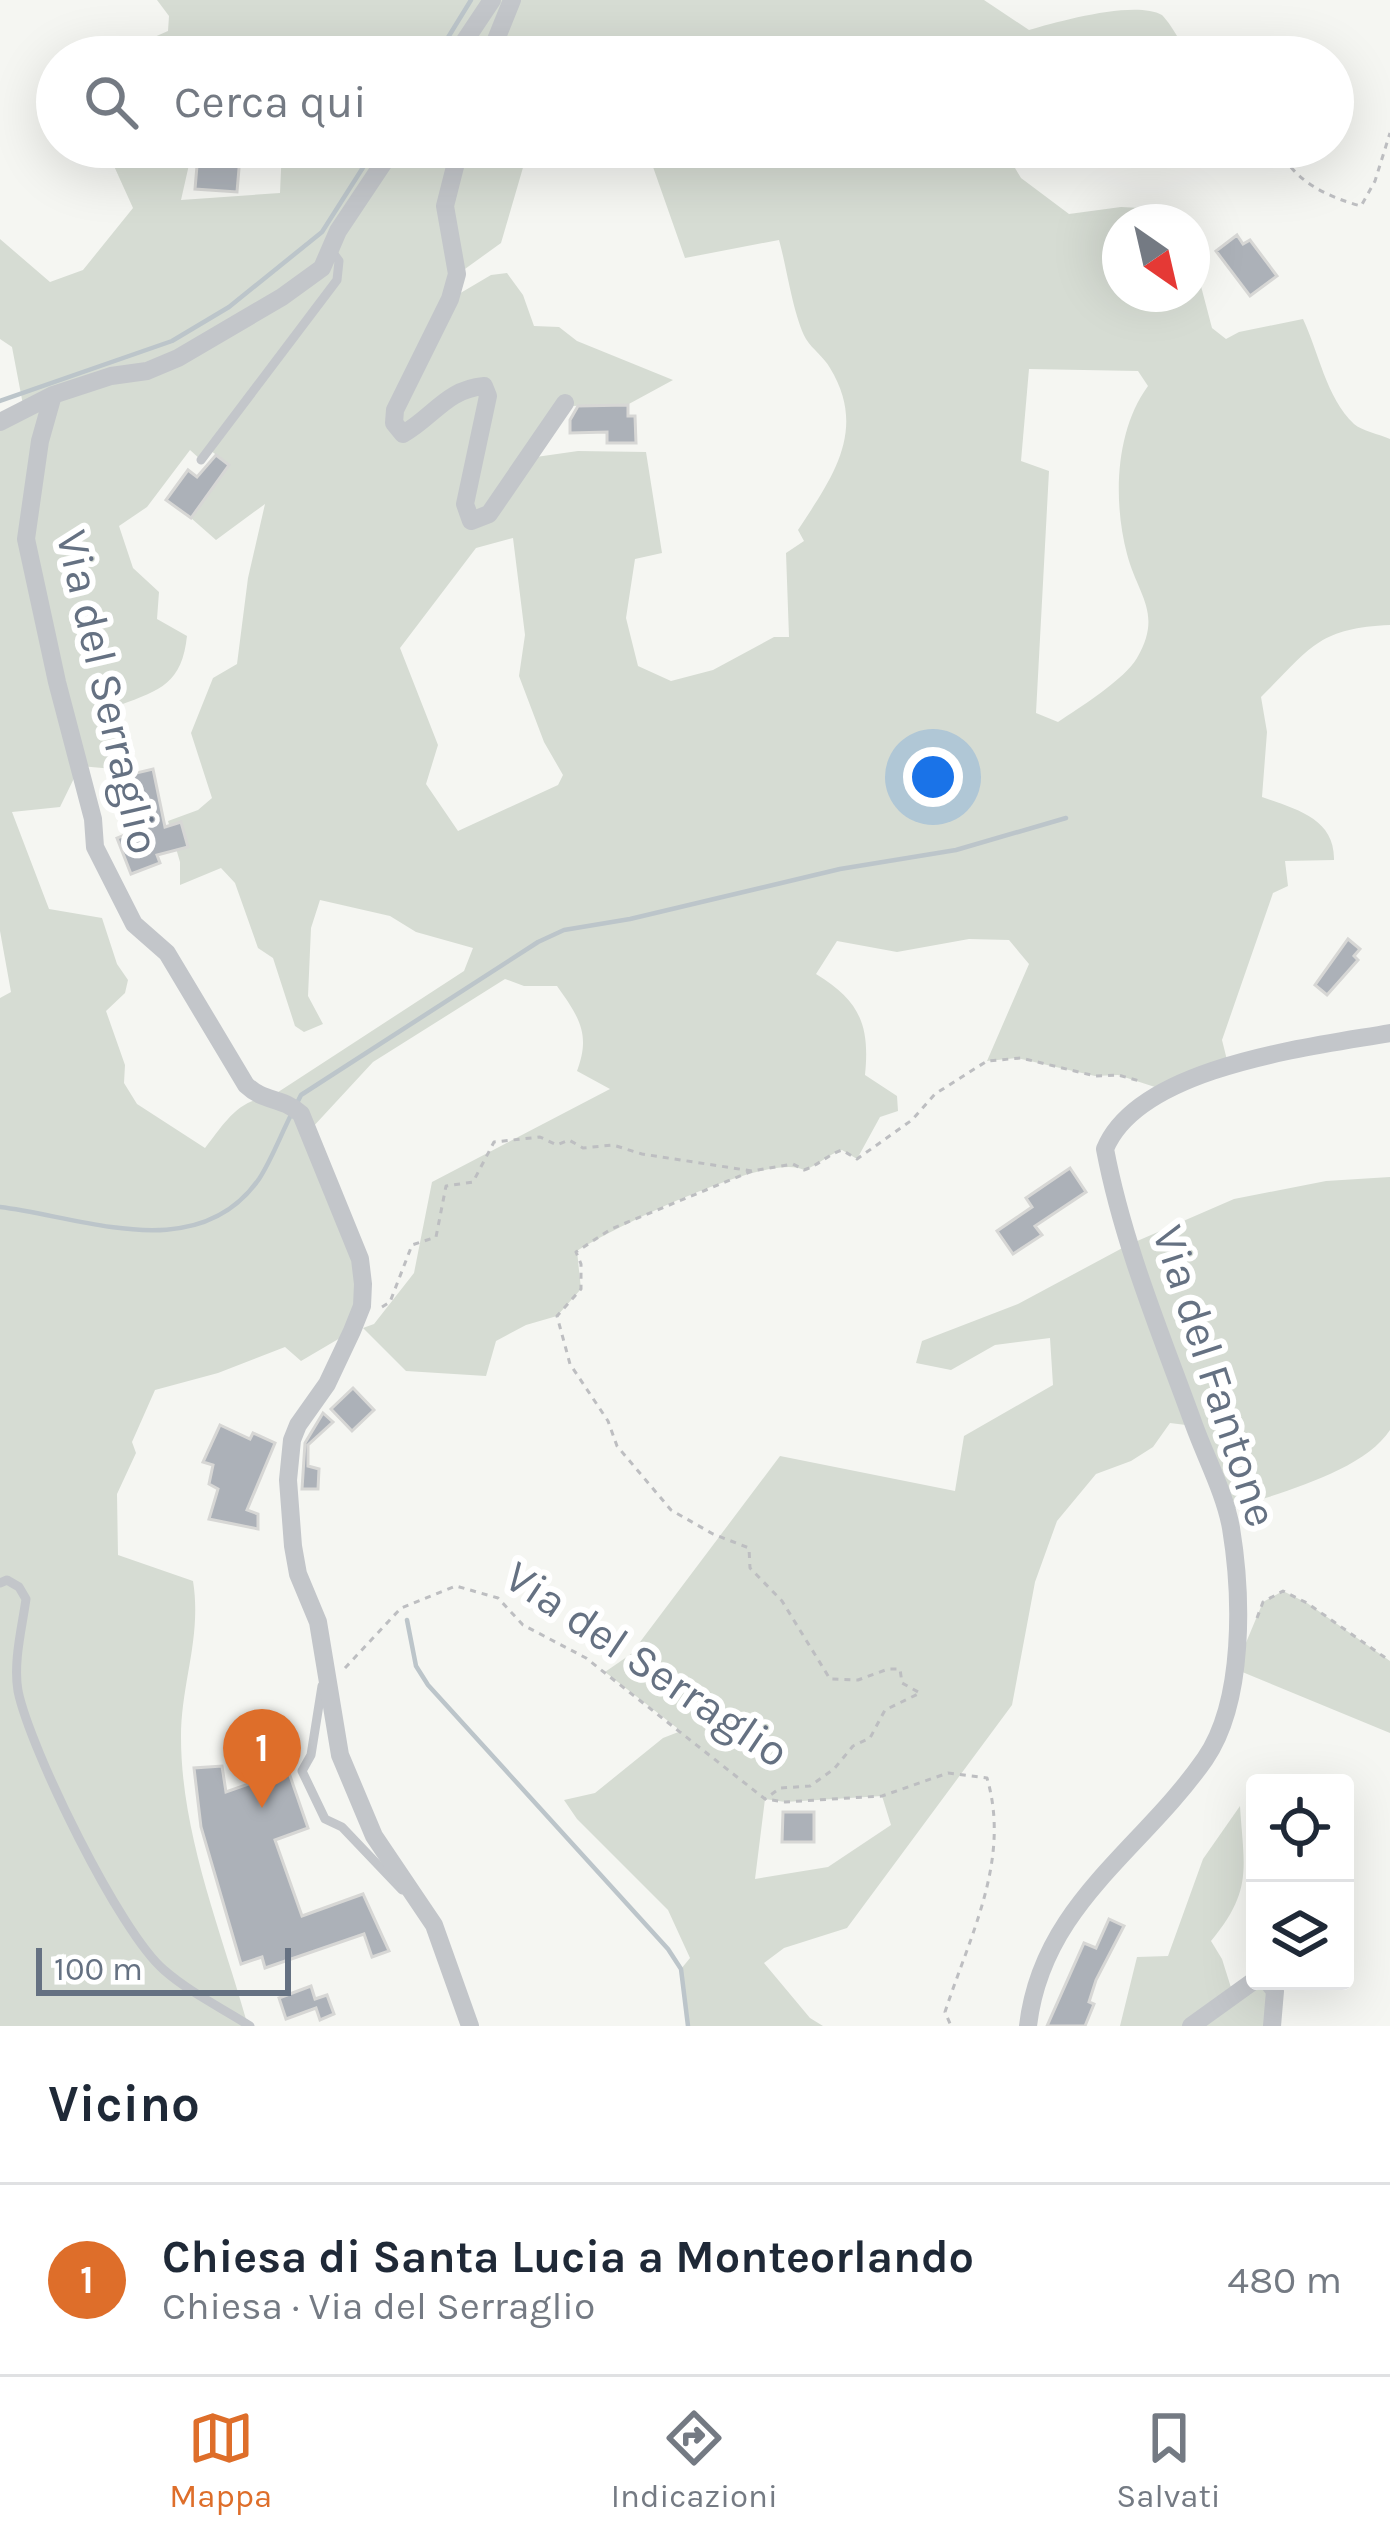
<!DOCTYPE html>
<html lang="it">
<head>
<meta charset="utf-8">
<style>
	body { margin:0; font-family:Karla,sans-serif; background:#f6f6f7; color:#1f2937 }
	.controls { position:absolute; right:36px; bottom:36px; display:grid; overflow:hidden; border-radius:12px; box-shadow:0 12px 48px #0002 }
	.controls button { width:108px; height:108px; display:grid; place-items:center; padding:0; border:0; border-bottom:3px solid #e0e1e3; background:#fff; color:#1f2937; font:60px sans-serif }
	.compass { position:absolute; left:1102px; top:204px; width:108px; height:108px; border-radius:50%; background:#fff; box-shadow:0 12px 48px #0002; rotate:146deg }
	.scale { position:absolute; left:36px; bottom:30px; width:255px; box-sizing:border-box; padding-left:12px; border:6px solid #657182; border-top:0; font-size:33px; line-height:42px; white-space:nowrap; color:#657182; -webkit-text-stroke:9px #fff; paint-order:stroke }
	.you { position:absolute; left:933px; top:777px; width:42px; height:42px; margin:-30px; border:9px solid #fff; border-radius:50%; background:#1a73e8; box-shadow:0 0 0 18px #1a73e833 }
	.badge { display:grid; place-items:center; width:78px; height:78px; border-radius:50%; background:#de6e2a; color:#fff; font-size:39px; font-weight:700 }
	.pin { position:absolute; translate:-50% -99px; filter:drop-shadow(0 3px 6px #0008) }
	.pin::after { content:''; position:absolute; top:63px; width:42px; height:36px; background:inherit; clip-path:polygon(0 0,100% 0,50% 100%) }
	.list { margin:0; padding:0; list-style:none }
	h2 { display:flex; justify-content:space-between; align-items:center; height:156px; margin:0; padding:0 48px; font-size:51px }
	h2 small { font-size:39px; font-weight:400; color:#747a83 }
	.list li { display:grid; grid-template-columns:78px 1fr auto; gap:36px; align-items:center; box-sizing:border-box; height:192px; padding:0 48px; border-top:3px solid #e0e1e3 }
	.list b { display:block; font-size:45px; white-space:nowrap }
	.list p { margin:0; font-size:39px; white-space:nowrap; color:#747a83 }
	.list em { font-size:39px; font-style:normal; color:#747a83 }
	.icon { flex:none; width:66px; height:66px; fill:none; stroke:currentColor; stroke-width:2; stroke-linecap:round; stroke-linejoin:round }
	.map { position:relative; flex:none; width:1390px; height:2026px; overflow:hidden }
	.search { position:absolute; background:#fff; box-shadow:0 12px 48px #0002; left:36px; right:36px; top:36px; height:132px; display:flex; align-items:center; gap:30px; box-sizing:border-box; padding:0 42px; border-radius:66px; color:#747a83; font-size:45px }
	.sheet { height:348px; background:#fff }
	nav { display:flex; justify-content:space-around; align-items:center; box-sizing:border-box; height:168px; border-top:3px solid #e0e1e3; background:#fff; font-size:33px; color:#747a83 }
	nav a { display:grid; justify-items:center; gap:6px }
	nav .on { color:#de6e2a }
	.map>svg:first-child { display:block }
</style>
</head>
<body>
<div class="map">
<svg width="1390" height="2026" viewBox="0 0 1390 2026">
	<rect width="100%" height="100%" fill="#f5f6f2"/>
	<!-- green -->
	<path fill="#d6dcd3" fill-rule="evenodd" d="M157 0H984L1029 30C1060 21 1135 0 1162 15 1168 21 1174 31 1179 39L1176 52 1168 57H109L168 31 169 16Z
		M101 147H193L181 200 280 193 282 147H529L501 243 458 274 452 298 491 275 507 273 523 295 534 326 559 327 577 341 673 380 627 405 569 406 529 458 578 451 646 452 662 553 635 559 626 618 638 666 671 681 713 670 774 637H789L786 553 804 541 798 530C832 478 868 430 830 368 824 357 813 350 806 339 793 315 787 268 779 240L685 258 646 147H1032L1015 168 1021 178 1069 214 1121 207 1179 210 1183 222H1120V294H1192V252L1212 328 1226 339 1239 332 1303 319C1319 353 1326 397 1354 424 1362 431 1379 434 1390 439V625C1317 628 1310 649 1261 697L1267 732 1262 797C1295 809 1335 818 1334 860L1285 861 1288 886 1273 893 1222 1040 1228 1064 1158 1088 1118 1075 1095 1076 1017 1058 987 1061 1029 964 1009 940 969 939 897 952 837 941 816 974C860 1001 870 1025 865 1075L897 1096 898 1111 880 1117 857 1159 842 1150C827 1155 819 1165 804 1170 769 1151 613 1228 577 1251L581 1289 557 1316 526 1325 496 1341 486 1376 406 1371 363 1328 374 1324 414 1273 432 1182 610 1089 577 1071C591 1034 579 1017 557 986H524L505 979 373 1062 311 1129 360 1259 352 1331 301 1361 285 1347 218 1373 155 1390 132 1442 136 1453 117 1494 118 1555 193 1581C202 1637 181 1683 181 1737 181 1835 222 1933 248 2026H0V998L11 992 0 931V422L24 410 12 347 0 339V239L50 282 83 270 133 208 109 155ZM1029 369 1138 371 1148 386C1115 431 1113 501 1127 554 1138 596 1163 613 1137 658 1125 679 1079 708 1058 722L1036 713 1049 471 1021 461ZM190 450 201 460 210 450 229 465 191 518 216 540 265 504 248 578 237 664 213 678 191 733 212 798 198 810 168 821 180 862V885L221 868 235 883 258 948 273 958 295 1026 304 1032 323 1024 308 996 311 928 320 900 390 916 416 932 473 948 464 971 269 1098C238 1098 222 1127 205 1148L137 1104 124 1083 125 1065 106 1011 125 993 128 980 117 964 102 918 49 909 12 812 60 807 80 766 125 770 120 705C161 690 182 683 187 636L157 619 159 592 133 568 119 526 147 507ZM513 538 525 635 519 676 544 742 563 775 558 785 458 831 426 784 438 745 400 648 476 548Z
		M1390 1177V1430C1362 1473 1274 1494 1226 1511L1194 1426 1170 1423 1153 1447 1131 1461 1096 1474 1057 1521 1035 1582 1012 1705 847 1928 784 1948 764 1963 810 2018 823 2026H688L681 1969 690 1958 668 1910 577 1819 564 1800 595 1793 663 1738 681 1731 605 1672 631 1654 780 1456 955 1491 964 1436 1053 1385 1050 1338 995 1345 951 1370 916 1363 922 1341 1018 1304 1128 1245 1234 1199 1326 1181ZM882 1796 891 1825 828 1867 755 1879 765 1799 785 1802Z
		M1283 1591 1307 1603 1390 1661V1733L1235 1669 1263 1602Z
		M1240 1806C1244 1869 1253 1890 1211 1941L1222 1959 1233 1994 1267 1981 1272 2026H1120L1137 1957 1168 1956 1203 1859Z"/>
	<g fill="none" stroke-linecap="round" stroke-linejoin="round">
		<!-- stream -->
		<path stroke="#bcc5ca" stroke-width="4.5" d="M436 57 471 0
			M0 401 172 341 229 307 322 232 376 147
			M297 1103 301 1095 538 942 564 930 630 919 840 869 956 850 1066 818
			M0 1207C83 1217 198 1267 259 1179 272 1159 281 1134 292 1113
			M407 1620 416 1666 428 1685 668 1949 681 1969 688 2026"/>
	</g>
	<!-- building -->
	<path fill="#acb1b8" stroke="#d7d7d5" stroke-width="3" d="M198 154 240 157 237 192 195 189Z
		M1237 235 1243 244 1250 240 1277 276 1250 296 1216 251Z
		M628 405V416H635L636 443H607V432L570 433V420L578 406Z
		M216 455 229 465 191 518 166 500 188 470 197 477Z
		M153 769 165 827 181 822 188 847 157 855 160 863 131 874 117 838 143 828 132 774Z
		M1348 939 1360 949 1354 956 1358 960 1327 995 1315 985Z
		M1070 1168 1086 1192 1035 1226 1042 1235 1013 1254 997 1231 1032 1207 1026 1198Z
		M353 1388 374 1410 352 1431 331 1409Z
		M323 1413 333 1422 308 1445V1466L319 1469 318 1489H302L305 1443Z
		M220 1425 250 1439 253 1433 275 1443 247 1510 258 1514V1529L209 1519 218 1489 209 1484 213 1465 203 1462Z
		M222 1766 226 1792 288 1770 308 1828 275 1840 302 1916 363 1894 389 1951 372 1957 364 1934 265 1968 262 1957 241 1964 201 1827 194 1768Z
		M783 1812H814V1842H782Z
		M1109 1919 1124 1926 1096 1980 1089 2002 1094 2004 1085 2026H1047L1084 1943 1096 1948Z
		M311 1986 315 1999 327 1995 334 2014 320 2020 316 2008 286 2019 279 1998Z"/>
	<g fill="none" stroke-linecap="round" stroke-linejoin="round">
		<!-- path -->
		<path stroke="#bdbec1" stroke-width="3" stroke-dasharray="6 6" stroke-linecap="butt" d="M1278 147C1294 181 1325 196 1361 206L1375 181 1390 133
			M752 1171 611 1229 576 1252 581 1264V1289L557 1316 570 1364 608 1421 617 1446 671 1510 713 1534 749 1548 750 1568 782 1601 830 1679 858 1680 888 1669H900L902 1683 920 1693 885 1710 870 1738 853 1746 834 1769 810 1786 780 1788 765 1799
			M382 1307 390 1302 412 1245 436 1237 446 1186 473 1182 494 1142 540 1137 557 1145 569 1140 583 1148 613 1145 642 1154 752 1171 793 1164 804 1170C819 1165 827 1155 842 1150L857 1159 912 1120 935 1094 987 1061 1021 1058 1095 1076 1118 1075 1143 1082
			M1257 1618 1263 1602 1283 1591 1307 1603 1390 1661
			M345 1668 401 1608 456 1586 498 1598 523 1625 586 1658 765 1799 785 1802 882 1796 948 1773 987 1778C1011 1860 970 1935 945 2012L951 2026"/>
		<!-- service -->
		<path stroke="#c3c6ca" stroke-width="9" d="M201 460 337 280 339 261 331 250
			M0 1583 7 1580 19 1587 26 1599C22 1628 13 1662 18 1691 30 1749 120 1933 164 1970 189 1992 222 2008 250 2026
			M322 1686 311 1755 302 1771 325 1819 342 1827 402 1890"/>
		<!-- minor -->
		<path stroke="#c3c6ca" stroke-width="18" d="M454 57 492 0
			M489 57 512 0
			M460 147 445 206 457 274 450 299 395 410 394 423 403 434C433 417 447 389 484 386L488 396 465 504 471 521 489 514 565 403
			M53 395 40 441 26 539 57 682 93 819 95 847 134 924 167 953 246 1085C265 1103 281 1096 301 1114L360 1259 363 1284 362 1306 352 1331 327 1384 298 1425 292 1440 288 1480 293 1546 298 1574 318 1622 340 1755 374 1836 434 1925 470 2026
			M0 422 53 395 111 376 147 371 178 358 282 297 322 268 338 231 394 147
			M1267 1981 1275 1991 1272 2026
			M1028 2026C1042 1905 1141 1851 1205 1759 1245 1701 1242 1595 1231 1528 1225 1494 1206 1458 1194 1425 1161 1334 1123 1244 1105 1149 1139 1066 1311 1047 1390 1033
			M1191 2026 1255 1980"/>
	</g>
	<g text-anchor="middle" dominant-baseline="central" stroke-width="12" stroke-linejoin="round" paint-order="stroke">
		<!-- street labels -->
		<g font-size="45" fill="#657182" stroke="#fff">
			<text transform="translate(108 692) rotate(77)">Via del Serraglio</text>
			<text transform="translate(1215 1376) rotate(72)">Via del Fantone</text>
			<text transform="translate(647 1664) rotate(34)">Via del Serraglio</text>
		</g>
	</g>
</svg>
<div class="controls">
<button><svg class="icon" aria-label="locate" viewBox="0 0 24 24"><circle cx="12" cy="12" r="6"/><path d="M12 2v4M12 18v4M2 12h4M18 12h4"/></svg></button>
<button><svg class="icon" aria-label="layers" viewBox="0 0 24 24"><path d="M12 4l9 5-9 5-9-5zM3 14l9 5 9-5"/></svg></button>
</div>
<svg class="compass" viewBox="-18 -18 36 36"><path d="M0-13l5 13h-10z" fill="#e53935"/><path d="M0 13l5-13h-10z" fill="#747a83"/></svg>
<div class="scale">100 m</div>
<div class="you"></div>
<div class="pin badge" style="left:262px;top:1808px">1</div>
<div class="search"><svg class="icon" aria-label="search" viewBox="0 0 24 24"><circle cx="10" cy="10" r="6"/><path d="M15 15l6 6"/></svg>Cerca qui</div>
</div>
<section class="sheet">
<h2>Vicino<small></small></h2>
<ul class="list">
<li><span class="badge">1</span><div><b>Chiesa di Santa Lucia a Monteorlando</b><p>Chiesa · Via del Serraglio</p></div><em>480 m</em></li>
</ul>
</section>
<nav>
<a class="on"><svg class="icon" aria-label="map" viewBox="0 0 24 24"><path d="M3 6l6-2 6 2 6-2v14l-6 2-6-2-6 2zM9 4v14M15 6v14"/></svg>Mappa</a>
<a><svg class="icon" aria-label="directions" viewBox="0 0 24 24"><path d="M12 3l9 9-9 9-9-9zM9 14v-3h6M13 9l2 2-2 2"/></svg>Indicazioni</a>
<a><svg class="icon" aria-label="saved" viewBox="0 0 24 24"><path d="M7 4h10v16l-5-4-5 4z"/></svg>Salvati</a>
</nav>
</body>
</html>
